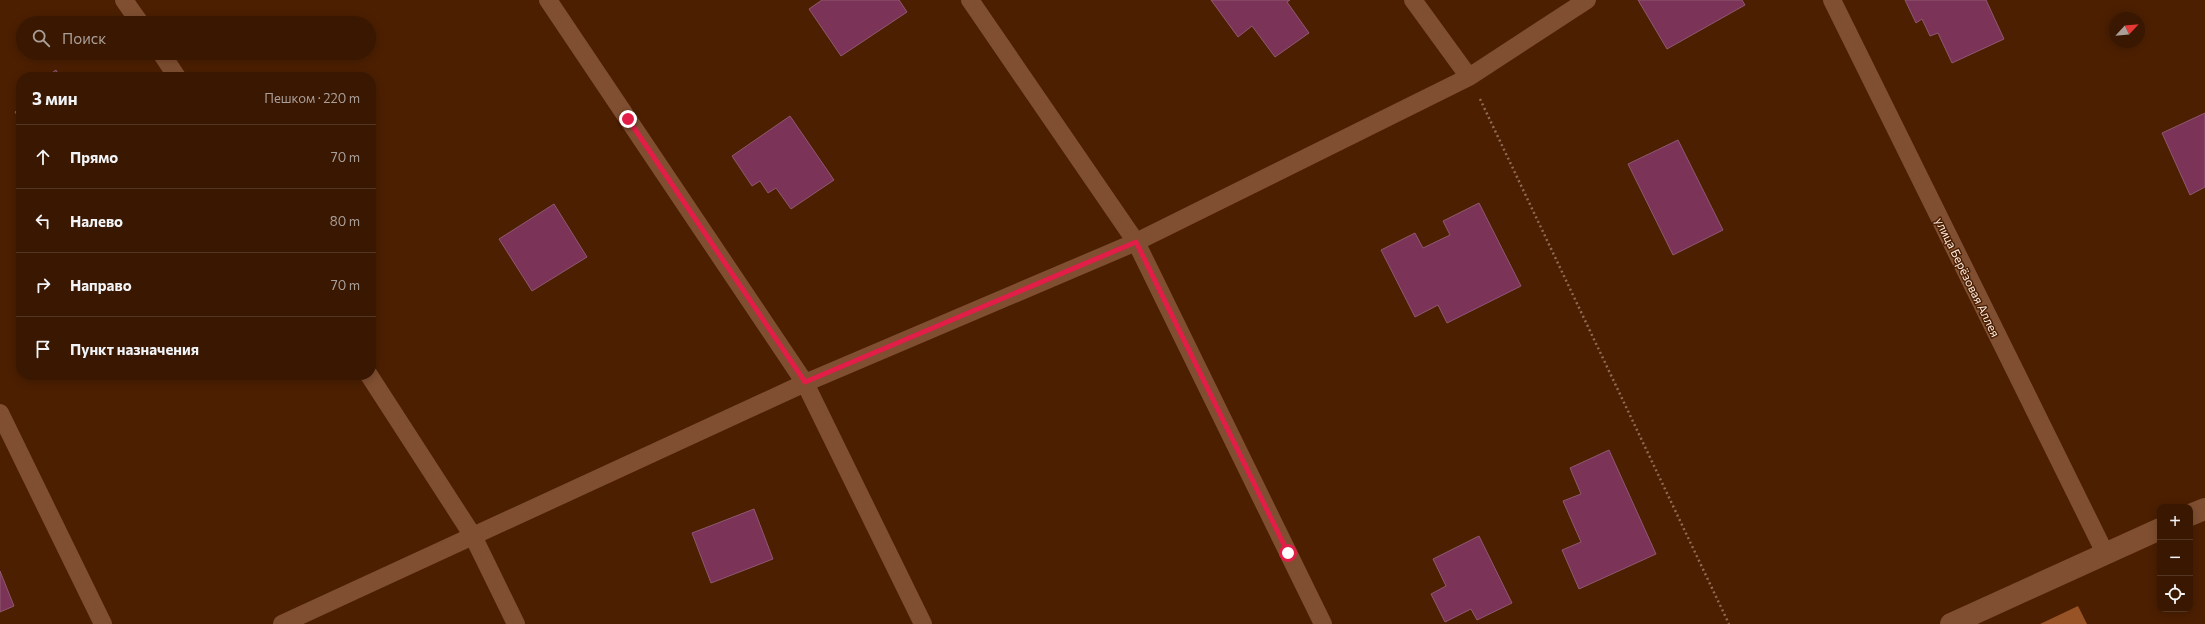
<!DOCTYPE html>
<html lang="ru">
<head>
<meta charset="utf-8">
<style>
	body { margin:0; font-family:Commissioner,sans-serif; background:#40200a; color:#f1f3f6 }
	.controls { position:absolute; right:12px; bottom:12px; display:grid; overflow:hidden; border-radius:8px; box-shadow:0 2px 10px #0003 }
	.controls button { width:36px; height:36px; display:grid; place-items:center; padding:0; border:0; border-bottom:1px solid #533622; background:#391700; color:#f1f3f6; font:20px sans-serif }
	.compass { position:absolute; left:2109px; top:12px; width:36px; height:36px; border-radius:50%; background:#391700; box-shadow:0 2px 10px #0003; rotate:64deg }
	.stop { position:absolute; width:12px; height:12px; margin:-9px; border:3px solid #e11d48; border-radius:50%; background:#fff }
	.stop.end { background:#e11d48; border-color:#fff; box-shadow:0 1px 4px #0008 }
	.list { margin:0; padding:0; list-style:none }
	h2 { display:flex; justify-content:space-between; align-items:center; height:52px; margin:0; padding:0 16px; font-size:17px }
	h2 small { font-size:13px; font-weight:400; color:#ab9f99 }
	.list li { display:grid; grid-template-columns:26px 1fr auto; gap:12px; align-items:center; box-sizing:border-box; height:64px; padding:0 16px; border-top:1px solid #533622 }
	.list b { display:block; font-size:15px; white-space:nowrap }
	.list em { font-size:13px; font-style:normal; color:#ab9f99 }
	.icon { flex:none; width:22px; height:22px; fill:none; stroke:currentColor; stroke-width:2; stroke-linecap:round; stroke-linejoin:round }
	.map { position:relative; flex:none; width:2205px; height:624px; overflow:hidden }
	.search { position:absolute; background:#391700; box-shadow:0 2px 10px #0003; left:16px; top:16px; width:360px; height:44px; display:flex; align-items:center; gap:10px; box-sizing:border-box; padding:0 14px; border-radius:22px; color:#ab9f99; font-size:15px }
	.panel { position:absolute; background:#391700; box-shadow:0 2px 10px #0003; left:16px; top:72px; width:360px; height:308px; border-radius:16px }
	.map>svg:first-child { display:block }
</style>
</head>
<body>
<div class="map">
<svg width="2205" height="624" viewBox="0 0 2205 624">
	<rect width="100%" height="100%" fill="#4c1f00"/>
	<!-- forest -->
	<path fill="#975226" d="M2078 606 2087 624H2040Z"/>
	<!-- building -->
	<path fill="#7b3458" stroke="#8f5871" d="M822 0H899L907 12 841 56 809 9Z
		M1211 0H1290L1287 2 1309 33 1275 57 1252 26 1238 37Z
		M1638 0H1742L1745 5 1667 49Z
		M1905 0H1986L2004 39 1952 63 1938 33 1930 36 1922 19 1916 23Z
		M56 70 60 77H46Z
		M21 108V121L15 112Z
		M2205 113V187L2190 195 2162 133Z
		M790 116 834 180 791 209 776 188 768 193 760 181 752 186 732 156Z
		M1678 140 1723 230 1673 255 1628 164Z
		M1479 203 1521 286 1447 323 1438 305 1415 317 1381 250 1415 233 1423 248 1450 235 1443 221Z
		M554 204 587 257 532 291 499 239Z
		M1609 450 1656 554 1579 589 1562 550 1581 542 1563 501 1581 494 1570 468Z
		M754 509 773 559 711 583 692 533Z
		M1479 536 1512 603 1477 620 1471 609 1445 622 1431 594 1446 586 1433 559Z
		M0 571 14 606 0 612Z"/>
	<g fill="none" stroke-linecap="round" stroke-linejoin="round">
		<!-- path -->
		<path stroke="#8e6b54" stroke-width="2.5" stroke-dasharray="2 3" stroke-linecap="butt" d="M1480 99 1729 624"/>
		<!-- lane -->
		<path stroke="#804f31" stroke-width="18" d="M124 0 140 23
			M548 0 805 383 923 624
			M970 0 1136 242 1323 624
			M1413 0 1469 77
			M1832 0 2105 553
			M161 53 177 77
			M369 375 473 536 516 624
			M0 413 103 624
			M282 624 805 383 1136 242 1469 77 1587 0"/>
		<!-- street -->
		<path stroke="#804f31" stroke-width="22" d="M2190 515 2205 509
			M1951 624 2160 529"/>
	</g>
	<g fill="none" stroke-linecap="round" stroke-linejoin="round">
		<!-- route -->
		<path stroke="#e11d48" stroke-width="5" d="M628 119 805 382 1136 242 1288 553"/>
	</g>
	<g text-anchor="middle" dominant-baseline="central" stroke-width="3" stroke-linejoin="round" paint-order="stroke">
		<!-- street labels -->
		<g font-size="12" fill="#feece2" stroke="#4c1f00">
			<text transform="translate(1968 277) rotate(64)">улица Берёзовая Аллея</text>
		</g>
	</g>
</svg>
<div class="controls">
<button>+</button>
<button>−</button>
<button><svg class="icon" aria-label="locate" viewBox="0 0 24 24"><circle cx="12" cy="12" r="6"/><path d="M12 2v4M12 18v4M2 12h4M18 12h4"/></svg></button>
</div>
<svg class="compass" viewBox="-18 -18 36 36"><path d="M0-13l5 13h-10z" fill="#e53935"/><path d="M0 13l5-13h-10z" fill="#ab9f99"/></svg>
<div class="stop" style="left:1288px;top:553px"></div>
<div class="stop end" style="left:628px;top:119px"></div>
<div class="search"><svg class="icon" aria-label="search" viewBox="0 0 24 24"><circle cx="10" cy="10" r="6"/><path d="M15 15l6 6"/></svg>Поиск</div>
<section class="panel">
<h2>3 мин<small>Пешком · 220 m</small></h2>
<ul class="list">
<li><svg class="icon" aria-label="ahead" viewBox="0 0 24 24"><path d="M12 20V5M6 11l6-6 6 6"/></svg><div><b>Прямо</b></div><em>70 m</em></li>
<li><svg class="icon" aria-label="left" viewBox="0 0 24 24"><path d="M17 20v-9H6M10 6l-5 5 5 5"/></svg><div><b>Налево</b></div><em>80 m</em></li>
<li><svg class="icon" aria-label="right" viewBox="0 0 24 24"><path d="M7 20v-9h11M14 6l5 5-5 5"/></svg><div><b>Направо</b></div><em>70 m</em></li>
<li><svg class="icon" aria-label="arrive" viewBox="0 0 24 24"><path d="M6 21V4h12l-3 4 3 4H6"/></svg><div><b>Пункт назначения</b></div></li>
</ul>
</section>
</div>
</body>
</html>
